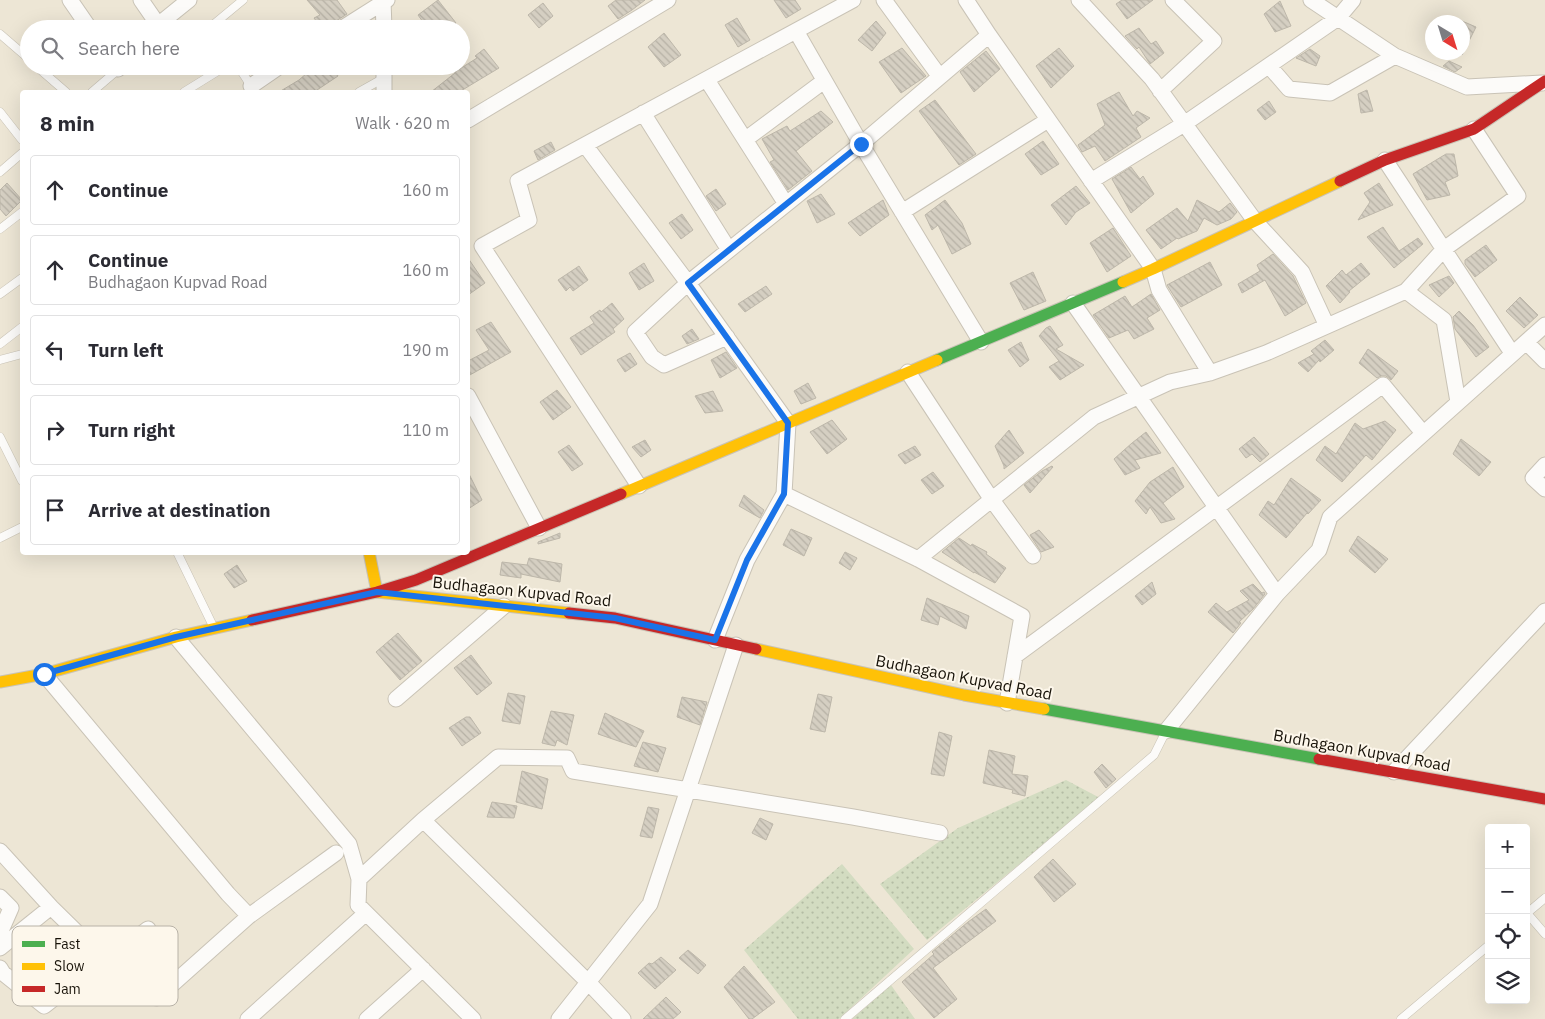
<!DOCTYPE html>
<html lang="en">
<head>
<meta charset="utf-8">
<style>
	body { margin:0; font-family:"IBM Plex Sans",sans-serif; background:#f7f7f7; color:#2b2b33 }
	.controls { position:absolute; right:15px; bottom:15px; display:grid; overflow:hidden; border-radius:5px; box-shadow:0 5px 20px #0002 }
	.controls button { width:45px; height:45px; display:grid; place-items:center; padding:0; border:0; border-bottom:1px solid #e1e1e2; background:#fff; color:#2b2b33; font:25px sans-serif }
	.compass { position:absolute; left:1425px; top:15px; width:45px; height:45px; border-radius:50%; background:#fff; box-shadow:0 5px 20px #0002; rotate:142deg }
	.stop { position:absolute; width:15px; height:15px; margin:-11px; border:4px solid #1a73e8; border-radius:50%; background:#fff }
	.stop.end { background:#1a73e8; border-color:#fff; box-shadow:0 1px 5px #0008 }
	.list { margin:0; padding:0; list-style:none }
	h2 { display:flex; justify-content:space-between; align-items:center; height:65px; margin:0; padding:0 20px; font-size:21px }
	h2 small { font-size:16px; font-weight:400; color:#7c7c81 }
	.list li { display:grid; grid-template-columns:32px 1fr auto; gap:15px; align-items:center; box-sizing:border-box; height:70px; margin:0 10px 10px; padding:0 10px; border:1px solid #e1e1e2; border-radius:5px }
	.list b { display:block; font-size:19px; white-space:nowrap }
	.list p { margin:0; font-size:16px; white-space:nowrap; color:#7c7c81 }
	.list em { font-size:16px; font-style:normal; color:#7c7c81 }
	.icon { flex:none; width:28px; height:28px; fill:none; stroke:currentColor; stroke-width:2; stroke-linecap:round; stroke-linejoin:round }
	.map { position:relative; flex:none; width:1545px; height:1019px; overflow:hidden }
	.search { position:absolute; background:#fff; box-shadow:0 5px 20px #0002; left:20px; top:20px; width:450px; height:55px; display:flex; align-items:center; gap:12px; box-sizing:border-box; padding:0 18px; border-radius:28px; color:#7c7c81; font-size:19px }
	.panel { position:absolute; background:#fff; box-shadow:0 5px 20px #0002; left:20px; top:90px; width:450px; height:465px; border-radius:5px }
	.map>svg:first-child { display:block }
</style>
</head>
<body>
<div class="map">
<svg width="1545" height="1019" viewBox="0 0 1545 1019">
	<defs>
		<pattern id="grass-dots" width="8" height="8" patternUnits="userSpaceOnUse" patternTransform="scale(1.25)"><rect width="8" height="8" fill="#d3dcc1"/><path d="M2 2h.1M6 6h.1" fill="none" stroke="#b4bca4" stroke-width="1.8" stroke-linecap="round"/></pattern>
		<pattern id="building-back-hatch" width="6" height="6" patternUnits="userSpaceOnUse" patternTransform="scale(1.25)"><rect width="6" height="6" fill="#d5cfc2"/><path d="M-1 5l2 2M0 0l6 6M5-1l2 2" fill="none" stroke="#b6b1a5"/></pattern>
	</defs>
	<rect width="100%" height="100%" fill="#ede6d5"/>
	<!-- grass -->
	<path fill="url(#grass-dots)" d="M1066 780 1100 798 927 940 880 884 958 828Z
		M842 864 914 949 839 1019H798L744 950Z
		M891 985 915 1019H852Z"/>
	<!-- building -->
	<path fill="url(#building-back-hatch)" stroke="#bdb7aa" d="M307 0H337L347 14 336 21 332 29H322L314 18 320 15Z
		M438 0 456 23 449 29H428L418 15Z
		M616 0H645L632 10 618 19 608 6Z
		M774 0H795L801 9 786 18Z
		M1122 0H1153L1127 19 1116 4Z
		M1280 1 1291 26 1275 32 1264 14Z
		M543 3 553 16 539 28 528 15Z
		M737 18 750 40 738 47 725 25Z
		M876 21 886 33 872 51 858 40Z
		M1462 21 1476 27 1462 55Z
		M1139 28 1151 44 1156 41 1164 53 1150 64 1139 47 1137 49 1125 36Z
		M664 33 681 55 664 67 648 47Z
		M902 48 926 76 901 93 879 62Z
		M1059 48 1074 66 1051 88 1036 66Z
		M484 49 499 68 459 92H431L455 73V72L477 58 475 56Z
		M1310 49 1320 56 1316 66 1296 58Z
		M986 51 1000 69 974 92 960 72Z
		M1449 61 1462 67 1455 72 1443 66Z
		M315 66H332L338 76 314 92H279L299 80Z
		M1367 90 1373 111 1361 113 1358 94Z
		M1119 92 1133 116 1137 111 1150 118 1136 128 1141 137 1105 161 1095 146 1082 152 1078 145 1105 125 1097 104Z
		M935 100 976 154 959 165 919 111Z
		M1269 101 1276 112 1265 120 1257 110Z
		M821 111 833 122 796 151 812 171 788 190 770 162 774 160 762 139 787 126 790 131Z
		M1043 141 1059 164 1041 175 1025 154Z
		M551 142 555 150 538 160 534 151Z
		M1446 154H1454L1458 176 1445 182 1450 195 1427 200 1413 174Z
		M1131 167 1140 179 1143 176 1154 194 1131 213 1112 179Z
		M7 183 22 200 6 216 0 209V190Z
		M1379 183 1393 205 1358 220 1370 202 1364 193Z
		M1076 186 1090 203 1076 212 1066 225 1051 205Z
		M716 189 726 204 716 211 706 196Z
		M821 194 835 214 817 223 807 201Z
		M883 200 889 215 860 236 848 223Z
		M945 200 962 223 971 244 952 254 938 225 932 230 925 215Z
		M1197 200 1219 212 1230 203 1237 212 1231 219 1217 225 1204 218 1197 231 1178 239 1177 238 1161 249 1146 230 1177 208 1188 221Z
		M682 214 693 230 681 239 669 223Z
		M1383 227 1399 251 1418 238 1423 244 1394 268 1367 237Z
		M1113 228 1131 256 1107 272 1090 243Z
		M1486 245 1497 260 1475 277 1465 264V260Z
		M1273 254 1293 276 1306 303 1285 316 1265 280 1242 293 1238 284 1260 271 1257 265Z
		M468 258 485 283 468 295Z
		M1210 262 1222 285 1181 307 1167 285Z
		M644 263 654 281 639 290 629 273Z
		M1361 263 1370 274 1349 291 1350 292 1340 303 1326 286 1342 270 1346 275Z
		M579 266 588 280 573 291 570 287 566 291 558 280Z
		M1033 272 1046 301 1024 310 1010 283Z
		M1449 276 1454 283 1439 297 1429 285Z
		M766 286 772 294 745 312 738 304Z
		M1151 294 1160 310 1147 318 1154 329 1134 339 1128 330 1109 338 1093 315 1125 296 1132 307Z
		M1520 297 1538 315 1524 328 1506 311Z
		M612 303 624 319 613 329 615 332 581 355 570 338 594 323 590 317 600 310 601 312Z
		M1459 311 1473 325 1489 347 1476 357 1455 329 1453 317Z
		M491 322 511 352 468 376V361L489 350 476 330Z
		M1050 326 1063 345 1056 349 1084 365 1060 380 1049 367 1059 361 1039 336 1046 328Z
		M692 329 699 339 687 344 682 336Z
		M1325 340 1334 350 1320 362 1319 360 1308 372 1298 363 1314 354 1311 351Z
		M1021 342 1029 360 1020 367 1008 350Z
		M1368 349 1398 371 1391 380 1386 376H1381L1377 378 1359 363Z
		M726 352 737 368 720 378 711 360Z
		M630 353 637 364 625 372 617 360Z
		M808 383 816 398 801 404 794 391Z
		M557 390 571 407 553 420 540 402Z
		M713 391 723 411 705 413 695 396Z
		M832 420 847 439 827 454 810 432Z
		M1385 421 1396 430 1372 460 1366 455 1342 482 1316 460 1325 446 1336 454 1355 423 1363 429Z
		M1009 430 1024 453 1004 469V466L995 446Z
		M1146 432 1161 453 1135 460 1140 468 1125 475 1114 459 1132 443Z
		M1254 437 1269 454 1260 462 1252 454 1246 458 1239 449Z
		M1461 439 1491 462 1479 476 1453 454Z
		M645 440 651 450 641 457 632 447Z
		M569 445 583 464 572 471 558 452Z
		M915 446 921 455 905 464 898 455Z
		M1052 466 1053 467 1030 493 1024 485 1042 471Z
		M1173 467 1184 487 1163 503 1175 519 1161 523 1150 507 1146 514 1135 501 1150 482Z
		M468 472 482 500 468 509Z
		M933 472 944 486 932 494 921 480Z
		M1291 478 1321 500 1308 514 1307 513 1286 538 1259 515 1268 501 1274 505Z
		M744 495 764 510 760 518 739 506Z
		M791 529 812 538 804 556 783 545Z
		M1039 530 1054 547 1041 552 1030 535Z
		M560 533V538L538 544V542Z
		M1358 536 1388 559 1375 573 1349 551Z
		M959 538 971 546 972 544 987 552 986 554 1006 568 995 583 974 572V573L942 552Z
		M845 552 857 558 850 570 839 563Z
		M529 558 562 564 560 582 521 574V578L500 575 502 562 527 565Z
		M237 565 247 581 234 588 224 574Z
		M1152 582 1156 594 1142 605 1135 596Z
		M1253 584 1262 593 1264 592 1265 594 1253 609 1239 622 1241 623 1233 633 1208 612 1216 603 1227 612 1249 600 1240 591Z
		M927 598 969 616 966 629 940 616 938 625 921 620Z
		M398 633 422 661 400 680 376 652Z
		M471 655 492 683 477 695 454 668Z
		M508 693 525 696 520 724 502 721Z
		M818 694 832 697 825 732 810 729Z
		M682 697 707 702 700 725 677 717Z
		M551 711 574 715 567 745 557 740 555 746 542 743Z
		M605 713 644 731 636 747 598 734Z
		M466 717H470L481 733 462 746 449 728Z
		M939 732 952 736 944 776 931 774Z
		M643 742 666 748 658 772 634 766Z
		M989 750 1015 756 1012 774 1028 776 1025 796 1012 793 1013 790 983 783Z
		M1102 764 1116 779 1106 788 1094 772Z
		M522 771 548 779 542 809 516 802Z
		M492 802 517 806 514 818 487 817Z
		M648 807 659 809 652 838 640 836Z
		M760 818 773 824 766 840 752 833Z
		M1053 859 1076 884 1054 902 1034 877Z
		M986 909 996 921 933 968 957 999 934 1018 902 982 934 954 932 952 968 922Z
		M688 950 706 965 698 974 679 958Z
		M661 957 676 970 655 989 638 973 649 963 652 964Z
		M744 966 775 1002 752 1019H749L724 987Z
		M666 997 681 1012 673 1019H643Z"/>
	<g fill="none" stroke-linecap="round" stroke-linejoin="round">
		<!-- lane casing -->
		<g stroke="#c9c3b6" stroke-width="9">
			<path id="lane" d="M208 29 243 0
				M0 34 29 59
				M36 66 66 92
				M238 66 255 92
				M92 92 120 68
				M184 92 226 66
				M359 92 384 78
				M0 112 22 140
				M0 172 22 153
				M0 229 22 212
				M0 294 22 278
				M0 344 22 327
				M0 360 22 354
				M0 437 22 481
				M0 538 22 527
				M177 552 213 626
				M1527 913 1545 934
				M1526 914 1545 898
				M845 1019 1154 755 1165 733
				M1401 1019 1489 945"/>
		</g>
		<!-- street casing -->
		<g stroke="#c9c3b6" stroke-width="17">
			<path id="street" d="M70 0 90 29
				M141 0 161 29
				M383 0 384 29
				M884 0 940 77
				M966 0 989 35 861 144 688 283 788 423 784 494 918 559 1022 616 1007 703
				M1079 0 1152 79 1255 221 1302 272 1327 326
				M1311 0 1395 56 1467 87 1542 83
				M158 25 189 0
				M341 29 387 0
				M796 31 861 144 981 342
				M989 35 1153 269 1159 290 1210 373
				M116 66 118 69
				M384 66V92
				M1269 66 1289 89 1330 93 1395 56
				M707 80 786 204
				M251 86 280 66
				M1160 91 1214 41 1173 0
				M643 113 729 250
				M468 120 668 0
				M746 139 824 81
				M585 145 688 283 635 332 652 357 664 365 727 337
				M1385 160 1512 353
				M1091 181 1184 124 1338 18 1353 0
				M902 212 1048 120
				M1406 291 1444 249 1518 196 1474 129
				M1073 303 1277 594
				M1526 342 1545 361
				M908 372 992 500 1033 556
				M468 396 539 528
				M1545 465 1533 478 1545 489
				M639 486 482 246 529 220 518 181 853 0
				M918 559 1094 417 1170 382 1210 373 1266 353 1406 291 1444 320 1458 402
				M176 637 349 844 359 879
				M715 640 747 560 784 494
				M1015 656 1383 385 1423 433
				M44 674 228 894 249 916 157 998
				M396 699 504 606
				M1166 731 1277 594 1319 550 1330 517 1545 325
				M1394 772 1545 611
				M423 820 359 879 358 905 473 1019
				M0 851 51 907 104 959
				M0 897 11 908 0 933
				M249 916 336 853
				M0 948 51 907
				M0 968 3 973 44 1006 104 959 114 955 148 929
				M248 1019 366 913
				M367 1019 423 969
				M559 1019 650 904 736 645
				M623 1019 588 982 423 820 498 757 567 758 573 771 853 817 940 833"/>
		</g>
		<!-- fast casing -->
		<g stroke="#c9c3b6" stroke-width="13">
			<path id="fast" d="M937 360 1123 282
				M1044 709 1319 759"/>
		</g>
		<!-- slow casing -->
		<g stroke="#c9c3b6" stroke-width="13">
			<path id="slow" d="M1123 282 1153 269 1340 181
				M621 494 937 360
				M369 552 377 592 569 613
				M756 649 964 695 1044 709
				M0 682 44 674 176 637 252 620"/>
		</g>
		<!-- jam casing -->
		<g stroke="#c9c3b6" stroke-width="13">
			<path id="jam" d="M1340 181 1385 160 1474 129 1545 81
				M569 613 615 618 756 649
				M252 620 377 592 416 580 621 494
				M1319 759 1545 799"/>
		</g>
		<!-- lane -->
		<use href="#lane" stroke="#fcfbf9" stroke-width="8"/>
		<!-- street -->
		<use href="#street" stroke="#fcfbf9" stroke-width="15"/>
		<!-- fast -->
		<use href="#fast" stroke="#4caf50" stroke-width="11"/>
		<!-- slow -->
		<use href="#slow" stroke="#ffc107" stroke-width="11"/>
		<!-- jam -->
		<use href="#jam" stroke="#c62828" stroke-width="11"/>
	</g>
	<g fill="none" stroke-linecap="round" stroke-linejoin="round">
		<!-- route -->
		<path stroke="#1a73e8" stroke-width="6" d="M44 674 176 637 377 592 615 618 715 640 747 560 784 494 788 423 688 283 861 144"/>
	</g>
	<g text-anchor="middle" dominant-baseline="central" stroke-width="4" stroke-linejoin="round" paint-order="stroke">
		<!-- street labels -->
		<g font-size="16" fill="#171208" stroke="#fdf7eb">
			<text transform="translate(522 591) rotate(6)">Budhagaon Kupvad Road</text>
			<text transform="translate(964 677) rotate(11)">Budhagaon Kupvad Road</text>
			<text transform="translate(1362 750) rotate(10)">Budhagaon Kupvad Road</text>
		</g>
	</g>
	<!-- legend -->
	<rect x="12" y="926" width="166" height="80" rx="8" fill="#fdf7eb" stroke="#b8b2a7" stroke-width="1"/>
	<rect x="22" y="941" width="23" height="6" fill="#4caf50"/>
	<rect x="22" y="963" width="23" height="7" fill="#ffc107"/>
	<rect x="22" y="986" width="23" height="6" fill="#c62828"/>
	<g font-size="14" fill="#171208">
		<text x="54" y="949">Fast</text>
		<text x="54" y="971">Slow</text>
		<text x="54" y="994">Jam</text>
	</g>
</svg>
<div class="controls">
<button>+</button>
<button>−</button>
<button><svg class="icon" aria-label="locate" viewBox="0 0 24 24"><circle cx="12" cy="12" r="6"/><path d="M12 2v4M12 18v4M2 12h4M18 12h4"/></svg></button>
<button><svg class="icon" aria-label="layers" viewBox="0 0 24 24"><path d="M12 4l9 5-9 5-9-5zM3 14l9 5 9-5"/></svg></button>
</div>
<svg class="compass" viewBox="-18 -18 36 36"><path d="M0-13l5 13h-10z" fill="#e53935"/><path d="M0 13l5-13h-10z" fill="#7c7c81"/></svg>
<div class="stop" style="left:44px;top:674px"></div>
<div class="stop end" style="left:861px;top:144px"></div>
<div class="search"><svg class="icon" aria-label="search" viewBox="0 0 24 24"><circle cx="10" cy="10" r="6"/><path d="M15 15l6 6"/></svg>Search here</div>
<section class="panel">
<h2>8 min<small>Walk · 620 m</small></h2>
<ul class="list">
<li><svg class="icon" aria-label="ahead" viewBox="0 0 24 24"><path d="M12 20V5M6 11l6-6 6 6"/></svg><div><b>Continue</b></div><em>160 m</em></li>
<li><svg class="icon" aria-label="ahead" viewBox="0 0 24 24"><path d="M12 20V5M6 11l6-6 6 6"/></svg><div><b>Continue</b><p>Budhagaon Kupvad Road</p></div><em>160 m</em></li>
<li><svg class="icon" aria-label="left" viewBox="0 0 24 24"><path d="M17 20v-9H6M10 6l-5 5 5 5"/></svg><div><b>Turn left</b></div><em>190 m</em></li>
<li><svg class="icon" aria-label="right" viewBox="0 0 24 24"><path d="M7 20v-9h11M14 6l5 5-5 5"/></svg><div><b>Turn right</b></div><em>110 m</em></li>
<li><svg class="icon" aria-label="arrive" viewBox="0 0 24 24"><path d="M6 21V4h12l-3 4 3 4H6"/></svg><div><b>Arrive at destination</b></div></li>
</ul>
</section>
</div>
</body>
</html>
